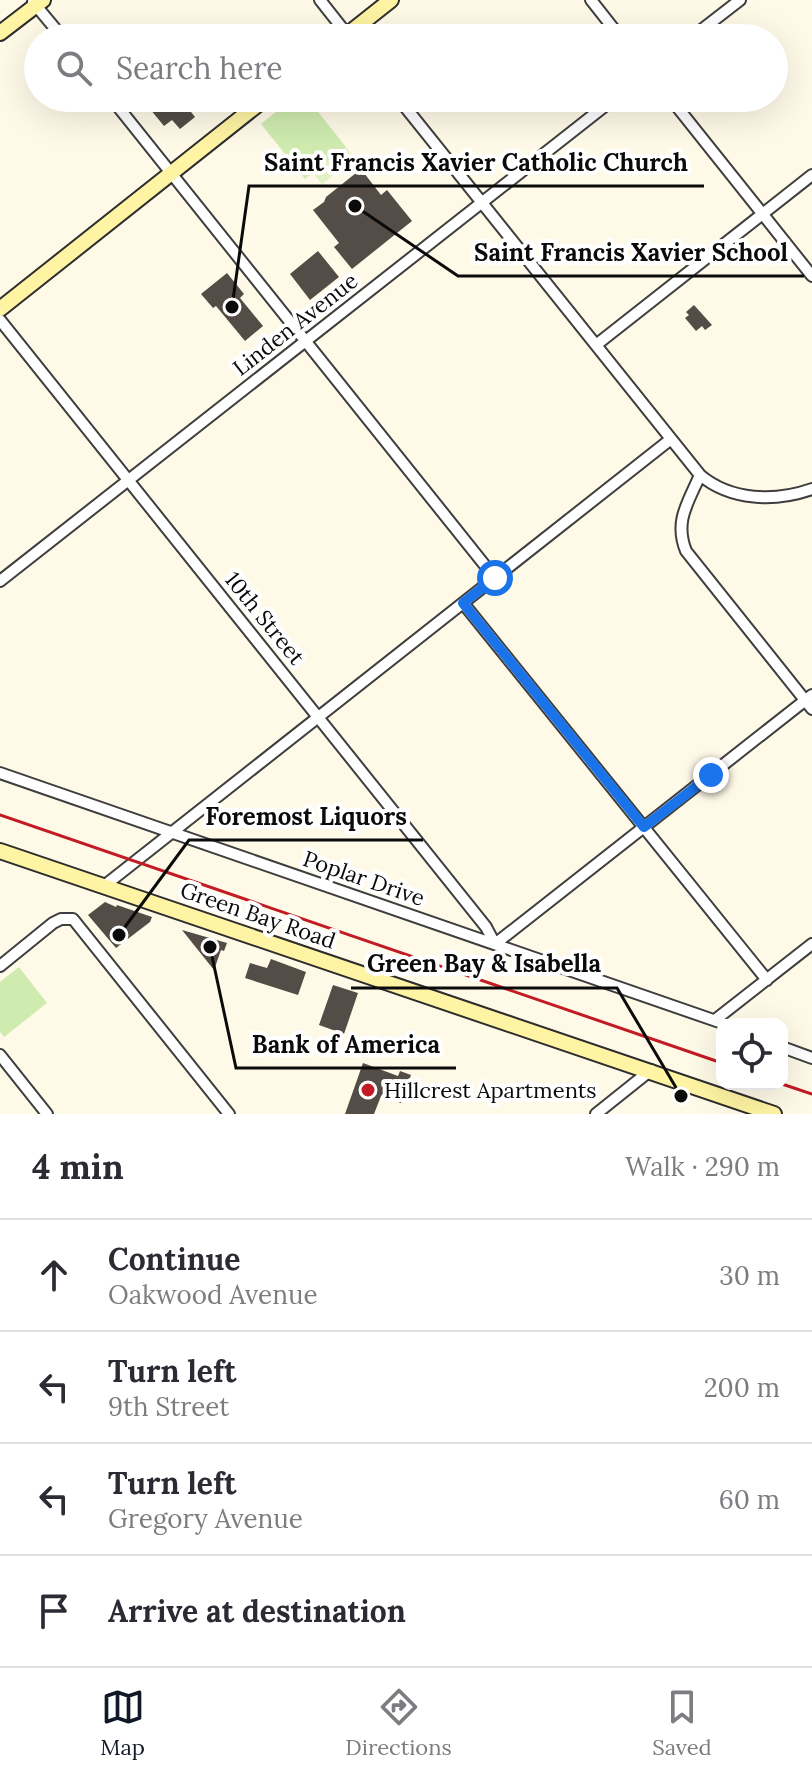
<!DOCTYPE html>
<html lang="en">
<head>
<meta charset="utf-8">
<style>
	body { margin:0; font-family:Lora,serif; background:#f7f7f7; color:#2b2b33 }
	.controls { position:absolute; right:24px; bottom:24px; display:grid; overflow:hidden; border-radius:16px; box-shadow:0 8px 32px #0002 }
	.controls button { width:72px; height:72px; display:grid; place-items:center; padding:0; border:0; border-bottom:2px solid #e1e1e2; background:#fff; color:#2b2b33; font:40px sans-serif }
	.stop { position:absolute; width:24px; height:24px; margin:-18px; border:6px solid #1a73e8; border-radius:50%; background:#fff }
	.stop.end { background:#1a73e8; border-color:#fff; box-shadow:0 2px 8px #0008 }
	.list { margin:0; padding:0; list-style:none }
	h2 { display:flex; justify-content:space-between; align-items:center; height:104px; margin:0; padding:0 32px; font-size:34px }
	h2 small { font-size:26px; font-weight:400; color:#7c7c81 }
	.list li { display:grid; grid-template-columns:52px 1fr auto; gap:24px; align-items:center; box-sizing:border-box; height:112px; padding:0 32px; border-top:2px solid #e1e1e2 }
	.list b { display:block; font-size:30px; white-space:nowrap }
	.list p { margin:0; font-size:26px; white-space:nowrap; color:#7c7c81 }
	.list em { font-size:26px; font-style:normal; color:#7c7c81 }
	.icon { flex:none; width:44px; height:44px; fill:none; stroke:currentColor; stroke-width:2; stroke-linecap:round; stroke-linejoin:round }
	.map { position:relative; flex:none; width:812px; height:1114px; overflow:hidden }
	.search { position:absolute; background:#fff; box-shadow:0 8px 32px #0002; left:24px; right:24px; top:24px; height:88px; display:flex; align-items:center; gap:20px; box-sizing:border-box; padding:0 28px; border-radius:44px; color:#7c7c81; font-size:30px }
	.sheet { height:552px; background:#fff }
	nav { display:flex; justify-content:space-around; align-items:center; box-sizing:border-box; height:112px; border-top:2px solid #e1e1e2; background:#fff; font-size:22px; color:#7c7c81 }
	nav a { display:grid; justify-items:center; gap:4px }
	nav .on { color:#111827 }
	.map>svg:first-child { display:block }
</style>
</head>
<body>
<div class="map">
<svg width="812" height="1114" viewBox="0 0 812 1114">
	<rect width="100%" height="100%" fill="#fffae8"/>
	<!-- green -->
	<path fill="#cfebb0" d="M293 98H307L346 147 305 179 261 124Z
		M19 967 47 1003 4 1037 0 1032V982Z"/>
	<!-- pitch -->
	<path fill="#e2f2c3" d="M346 147 355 158 322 184 313 173Z"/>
	<!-- building -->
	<path fill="#544c46" d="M152 98H180L195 117 180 129 172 120 164 126 145 103Z
		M361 169 381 195 387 190 412 221 352 269 334 247 339 243 313 210 324 202 326 197Z
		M318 251 339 277 310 300 290 274Z
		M227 273 244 294 240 298 263 326 245 341 216 306 213 308 201 294Z
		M694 305 712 325 705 330 702 326 696 331 685 318 689 315 686 312Z
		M105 902 116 907 117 905 152 917 150 922 116 948 88 915Z
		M182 930 227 943 224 951 221 950 214 970Z
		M271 959 306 972 298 995 245 978 250 963 267 968Z
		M333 985 358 993 344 1034 319 1025Z
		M363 1063 398 1076 400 1071 411 1075 401 1103 381 1096 374 1114H345Z"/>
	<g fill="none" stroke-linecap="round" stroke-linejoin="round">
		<!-- street casing -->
		<g stroke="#3e3e3e" stroke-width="14">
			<path id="street" d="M320 0 350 38
				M591 0 621 38
				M33 2 63 38
				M691 38 740 0
				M111 98 495 578
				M398 98 700 475C731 501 775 502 812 489
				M670 98 812 276
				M0 320 486 927 495 944 812 695
				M596 345 812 175
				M700 475C688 503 674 521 686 551L812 709
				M0 581 615 98
				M463 603 767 980
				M0 773 725 1024
				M104 886 671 439
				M0 966 53 923 61 919H73L229 1114
				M715 1020 812 944
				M782 1047 812 1058
				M0 1055 47 1114
				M596 1114 651 1070"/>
		</g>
		<!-- secondary casing -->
		<g stroke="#2d2d2d" stroke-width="18">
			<path id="secondary" d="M0 33 43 0
				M343 38 391 0
				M0 309 266 98
				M0 851 774 1114"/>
		</g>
		<!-- street -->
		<use href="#street" stroke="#fff" stroke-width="10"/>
		<!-- secondary -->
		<use href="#secondary" stroke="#fff4a3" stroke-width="14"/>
		<!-- rail -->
		<path stroke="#c21b24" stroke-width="3" d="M0 815 722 1063
			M782 1084 812 1094"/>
	</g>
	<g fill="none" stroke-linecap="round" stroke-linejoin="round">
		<!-- route -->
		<path stroke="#1a73e8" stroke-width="10" d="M495 578 463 603 644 827 711 775"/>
	</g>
	<!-- markers -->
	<circle fill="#c21b24" stroke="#fff" stroke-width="3" cx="368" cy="1090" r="8"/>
	<g text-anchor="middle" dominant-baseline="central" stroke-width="8" stroke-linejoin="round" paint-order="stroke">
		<!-- street labels -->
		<g font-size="22" fill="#0b0b0b" stroke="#fff">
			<text transform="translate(295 324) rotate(-38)">Linden Avenue</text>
			<text transform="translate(265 618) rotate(51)">10th Street</text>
			<text transform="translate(364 878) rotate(19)">Poplar Drive</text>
			<text transform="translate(258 915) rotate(19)">Green Bay Road</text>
		</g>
		<!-- poi labels -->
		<g font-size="22" fill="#0b0b0b" stroke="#fff" text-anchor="start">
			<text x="384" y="1090">Hillcrest Apartments</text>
		</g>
	</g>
	<!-- callouts -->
	<path fill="none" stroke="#0b0b0b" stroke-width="3" d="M232 307L249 186H704M355 206L458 276H804M119 935L189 840H423M681 1096L617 988H351M210 947L236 1068H456"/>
	<g fill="#0b0b0b" stroke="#fff" stroke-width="3">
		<circle cx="232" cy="307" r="8"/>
		<circle cx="355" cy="206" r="8"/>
		<circle cx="119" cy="935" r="8"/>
		<circle cx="681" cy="1096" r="8"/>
		<circle cx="210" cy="947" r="8"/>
	</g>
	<g font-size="24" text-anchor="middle" font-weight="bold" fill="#0b0b0b" stroke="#fff" stroke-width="8" stroke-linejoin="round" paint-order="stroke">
		<text x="476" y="171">Saint Francis Xavier Catholic Church</text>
		<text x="631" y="261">Saint Francis Xavier School</text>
		<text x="306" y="825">Foremost Liquors</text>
		<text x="484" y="972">Green Bay &amp; Isabella</text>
		<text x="346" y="1053">Bank of America</text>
	</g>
</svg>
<div class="controls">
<button><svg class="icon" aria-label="locate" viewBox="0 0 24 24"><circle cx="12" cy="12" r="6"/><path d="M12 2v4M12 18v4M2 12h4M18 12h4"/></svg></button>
</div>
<div class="stop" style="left:495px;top:578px"></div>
<div class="stop end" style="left:711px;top:775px"></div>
<div class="search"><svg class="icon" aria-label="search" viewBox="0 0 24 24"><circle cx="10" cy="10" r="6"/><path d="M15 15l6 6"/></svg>Search here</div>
</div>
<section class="sheet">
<h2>4 min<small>Walk · 290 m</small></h2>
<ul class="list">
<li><svg class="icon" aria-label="ahead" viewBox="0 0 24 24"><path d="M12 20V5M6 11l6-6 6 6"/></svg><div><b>Continue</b><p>Oakwood Avenue</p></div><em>30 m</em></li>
<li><svg class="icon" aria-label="left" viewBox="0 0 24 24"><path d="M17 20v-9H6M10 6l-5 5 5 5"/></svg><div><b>Turn left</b><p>9th Street</p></div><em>200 m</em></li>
<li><svg class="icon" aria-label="left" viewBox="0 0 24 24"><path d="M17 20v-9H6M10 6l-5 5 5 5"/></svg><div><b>Turn left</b><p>Gregory Avenue</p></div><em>60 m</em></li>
<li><svg class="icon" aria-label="arrive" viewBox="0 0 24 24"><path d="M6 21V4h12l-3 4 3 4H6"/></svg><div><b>Arrive at destination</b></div></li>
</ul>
</section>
<nav>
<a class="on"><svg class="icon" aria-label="map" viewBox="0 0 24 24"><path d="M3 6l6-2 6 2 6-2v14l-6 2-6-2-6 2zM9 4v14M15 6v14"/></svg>Map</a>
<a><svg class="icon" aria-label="directions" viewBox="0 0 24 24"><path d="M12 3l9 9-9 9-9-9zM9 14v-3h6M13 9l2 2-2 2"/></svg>Directions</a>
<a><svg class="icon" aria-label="saved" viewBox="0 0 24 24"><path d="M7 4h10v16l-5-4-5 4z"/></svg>Saved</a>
</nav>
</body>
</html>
